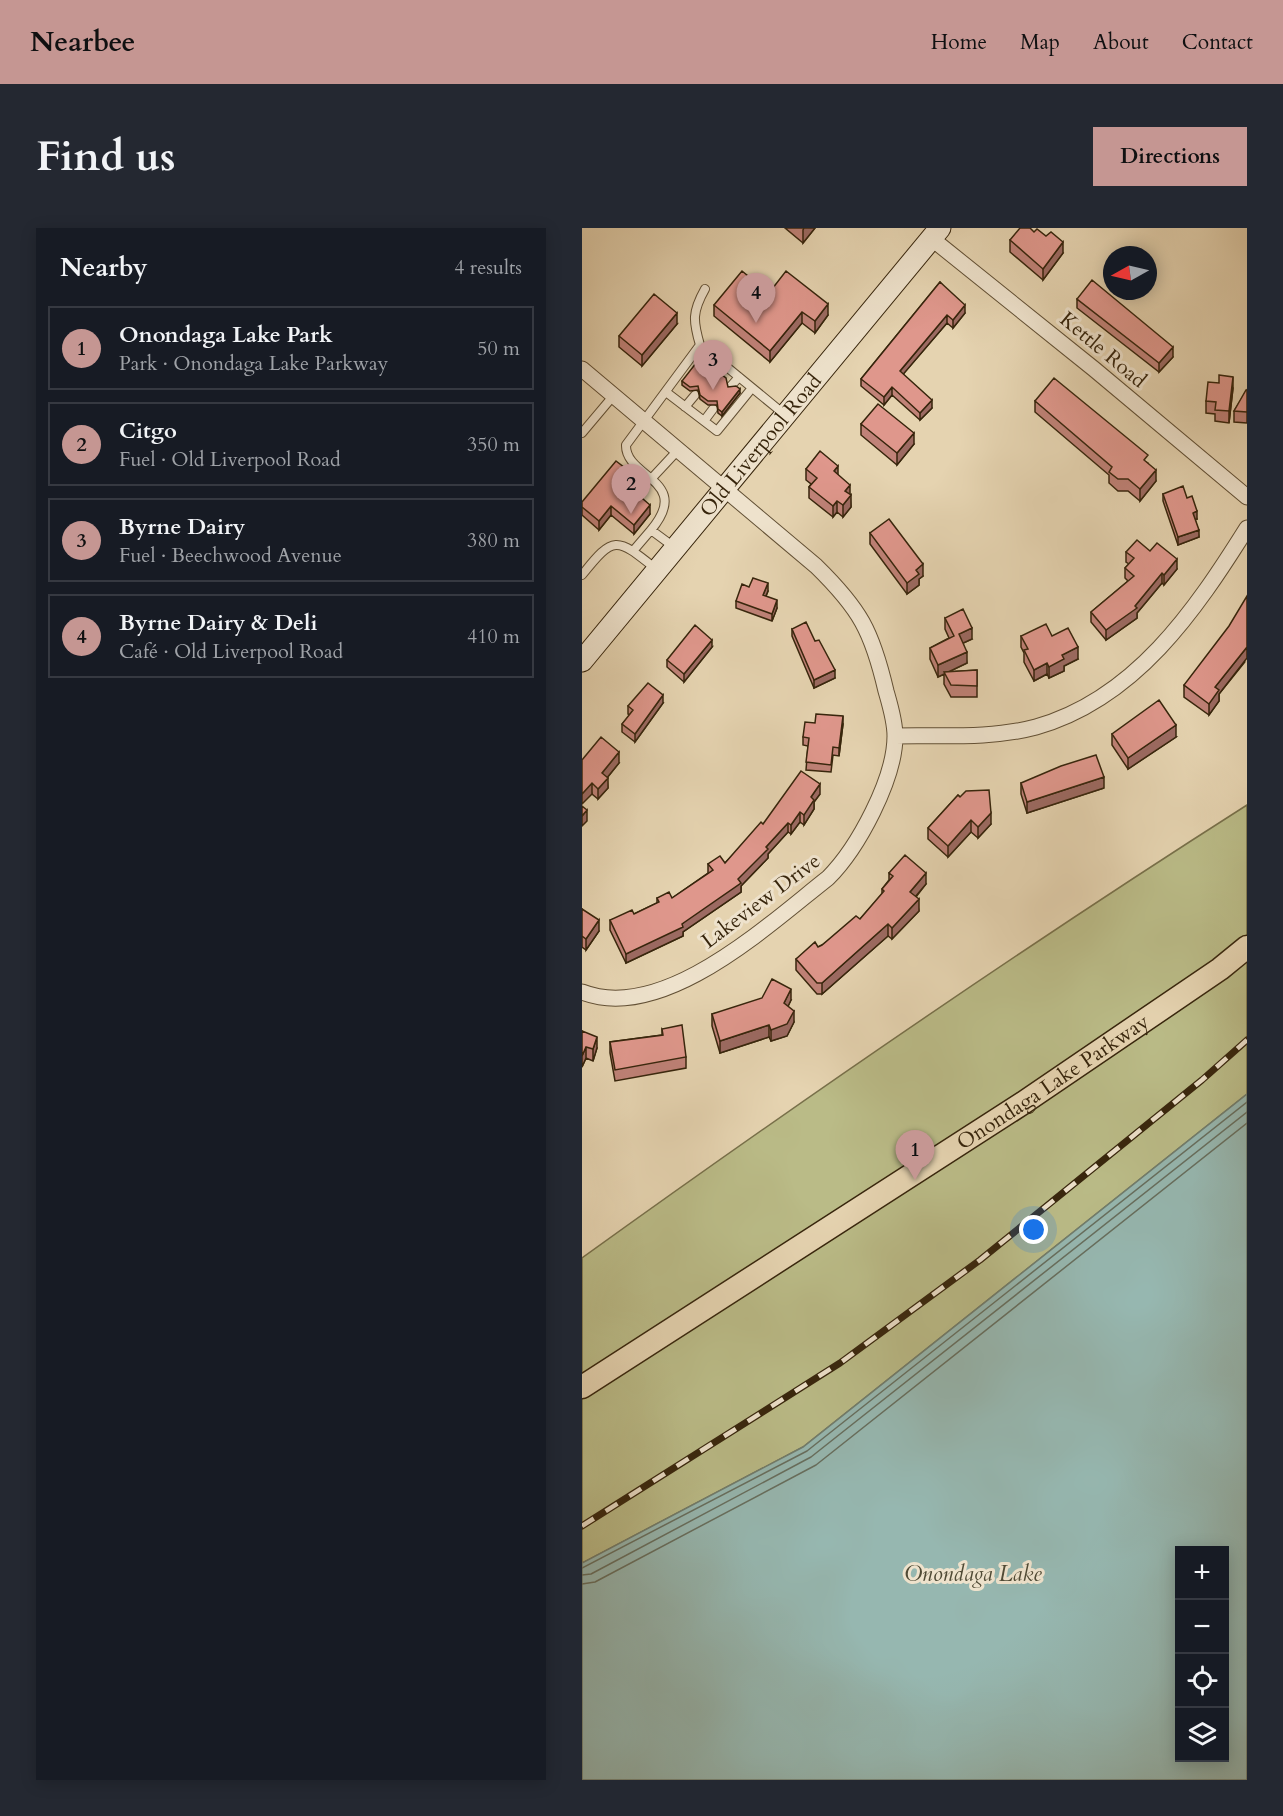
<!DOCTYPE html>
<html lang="en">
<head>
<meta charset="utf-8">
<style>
	body { margin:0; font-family:Cardo,serif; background:#242831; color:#f1f3f6 }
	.controls { position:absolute; right:18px; bottom:18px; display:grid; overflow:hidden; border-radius:0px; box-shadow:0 3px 15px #0003 }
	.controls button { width:54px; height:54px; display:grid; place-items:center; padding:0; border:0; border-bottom:2px solid #363941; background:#171b24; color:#f1f3f6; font:30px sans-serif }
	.compass { position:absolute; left:521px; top:18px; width:54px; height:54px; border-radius:50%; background:#171b24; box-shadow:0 3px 15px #0003; rotate:262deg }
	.you { position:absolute; left:452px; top:1002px; width:21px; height:21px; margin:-15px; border:4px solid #fff; border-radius:50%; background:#1a73e8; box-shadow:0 0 0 9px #1a73e833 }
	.badge { display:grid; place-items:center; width:39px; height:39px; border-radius:50%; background:#c59692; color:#111; font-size:20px; font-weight:700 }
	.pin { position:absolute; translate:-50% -50px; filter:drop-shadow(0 2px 3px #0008) }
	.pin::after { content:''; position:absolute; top:32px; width:21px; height:18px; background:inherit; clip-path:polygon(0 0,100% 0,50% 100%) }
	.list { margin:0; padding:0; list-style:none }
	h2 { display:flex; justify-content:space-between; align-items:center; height:78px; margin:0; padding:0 24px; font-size:26px }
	h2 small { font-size:20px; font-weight:400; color:#9ea1a6 }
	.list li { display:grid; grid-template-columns:39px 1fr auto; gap:18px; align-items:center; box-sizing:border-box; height:84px; margin:0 12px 12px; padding:0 12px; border:2px solid #363941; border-radius:0px }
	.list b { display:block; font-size:22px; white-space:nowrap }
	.list p { margin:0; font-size:20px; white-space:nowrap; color:#9ea1a6 }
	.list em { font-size:20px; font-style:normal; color:#9ea1a6 }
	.icon { flex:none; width:33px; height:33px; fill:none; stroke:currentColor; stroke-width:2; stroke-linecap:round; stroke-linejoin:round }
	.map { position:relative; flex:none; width:665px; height:1552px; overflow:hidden; border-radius:0px }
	header { display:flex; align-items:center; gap:36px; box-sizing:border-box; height:84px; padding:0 30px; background:#c59692; color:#111 }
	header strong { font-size:28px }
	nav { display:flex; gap:33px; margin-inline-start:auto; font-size:21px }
	.intro { display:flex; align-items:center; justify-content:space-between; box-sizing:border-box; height:144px; padding:0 36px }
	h1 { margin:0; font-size:42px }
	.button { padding:15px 27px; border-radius:0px; background:#c59692; color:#111; font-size:21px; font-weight:700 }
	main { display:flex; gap:36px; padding:0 36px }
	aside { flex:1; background:#171b24; border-radius:0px; box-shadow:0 3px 15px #0003 }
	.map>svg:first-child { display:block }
</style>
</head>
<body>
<header>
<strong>Nearbee</strong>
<nav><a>Home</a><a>Map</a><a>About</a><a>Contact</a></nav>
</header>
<div class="intro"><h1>Find us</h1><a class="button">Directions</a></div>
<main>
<aside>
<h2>Nearby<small>4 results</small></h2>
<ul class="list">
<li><span class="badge">1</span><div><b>Onondaga Lake Park</b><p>Park · Onondaga Lake Parkway</p></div><em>50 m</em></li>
<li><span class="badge">2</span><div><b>Citgo</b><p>Fuel · Old Liverpool Road</p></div><em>350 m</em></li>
<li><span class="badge">3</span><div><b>Byrne Dairy</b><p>Fuel · Beechwood Avenue</p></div><em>380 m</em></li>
<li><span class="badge">4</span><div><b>Byrne Dairy &amp; Deli</b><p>Café · Old Liverpool Road</p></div><em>410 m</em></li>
</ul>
</aside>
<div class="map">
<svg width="665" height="1552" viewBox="0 0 665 1552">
	<rect width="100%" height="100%" fill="#e5d3b0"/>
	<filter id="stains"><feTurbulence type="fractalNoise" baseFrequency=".00333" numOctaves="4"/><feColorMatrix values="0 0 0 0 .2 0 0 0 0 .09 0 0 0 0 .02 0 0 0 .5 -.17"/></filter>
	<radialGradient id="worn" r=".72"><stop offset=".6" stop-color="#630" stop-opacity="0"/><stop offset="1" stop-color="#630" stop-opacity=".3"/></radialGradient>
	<!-- green -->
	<path fill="#babb87" stroke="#78704a" stroke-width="1.5" d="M665 577V866L221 1219 0 1335V1030C218 873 439 721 665 577Z"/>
	<!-- water -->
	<path fill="#96b7b0" stroke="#707d6e" stroke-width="1.5" fill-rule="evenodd" d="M665 866V1552H0V1335L221 1219ZM598 1322H642V1530H598Z"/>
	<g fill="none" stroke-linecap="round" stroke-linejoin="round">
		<!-- shore -->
		<path stroke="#666e5e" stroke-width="1.5" d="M0 1340 225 1223 665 874
			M0 1347 9 1346 229 1229 665 884
			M0 1356 13 1354 234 1237 665 895"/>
		<!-- service casing -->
		<g stroke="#625035" stroke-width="10">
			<path id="service" d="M118 117C111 93 110 84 123 61
				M132 144 140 135
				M149 158 157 149
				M84 164 135 203 170 160
				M103 179 113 167
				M122 193 131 181
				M0 205 32 167
				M70 250 97 221
				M92 319 69 302C111 252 43 250 44 217L118 117 202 186
				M51 323 69 302
				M0 347C32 307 34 309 74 341"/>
		</g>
		<!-- minor casing -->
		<g stroke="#625035" stroke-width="17">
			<path id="minor" d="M349 10 512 141 665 269
				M0 141 234 338C278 381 290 403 304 463 308 477 313 493 313 508 313 551 276 620 246 650 187 696 81 796 0 764
				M313 508C359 507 409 511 454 499 553 471 613 383 665 300"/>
		</g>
		<!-- secondary casing -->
		<g stroke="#37250c" stroke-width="23">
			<g id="secondary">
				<path id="s1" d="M0 433 358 0"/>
			</g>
		</g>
		<!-- primary casing -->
		<g stroke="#37250c" stroke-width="25">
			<g id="primary">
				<path id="s2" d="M0 1159 441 875 638 741 665 719"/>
			</g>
		</g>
		<!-- service -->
		<use href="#service" stroke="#eee2cc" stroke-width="8"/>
		<!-- minor -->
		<use href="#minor" stroke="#eee2cc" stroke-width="15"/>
		<!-- secondary -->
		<use href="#secondary" stroke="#eee2cc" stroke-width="21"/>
		<!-- primary -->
		<use href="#primary" stroke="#e5d3b0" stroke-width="22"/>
		<!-- rail casing -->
		<g stroke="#37250c" stroke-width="7">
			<path id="rail" d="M0 1298 258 1135 398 1032 620 852 665 812"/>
		</g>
		<!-- rail -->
		<use href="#rail" stroke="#eee2cc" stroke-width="4.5" stroke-dasharray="14" stroke-linecap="butt"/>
	</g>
	<!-- wall -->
	<path fill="#c08278" stroke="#37250c" stroke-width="1.5" d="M203 0H233L221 15Z
		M428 12 481 25 461 52 428 24Z
		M358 54 383 85 371 100 365 95 321 146 350 180 338 192 310 167 302 177 279 158V151Z
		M187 65 246 87 233 105 220 95 188 134 132 88V77Z
		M495 71 591 129 577 144 495 80Z
		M95 96 60 138 37 119V108Z
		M100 153 146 159 158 165 140 188 136 185 135 177H126L118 171 116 162 108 163 100 157Z
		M637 155 651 160 647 195 633 193V186L624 185V173Z
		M665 162V195L652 194V183Z
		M453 173 566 235 574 253 558 273 546 263H536L527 255V247L453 184Z
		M279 196 332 216 315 237 279 207Z
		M224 241 256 247 268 267 269 279 261 289 255 284 251 289 227 270V259L229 256 224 252Z
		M46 258 68 286 52 306 29 287 17 302 0 287V274Z
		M581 266 605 270 615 291H613L617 309 596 317 581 273Z
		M288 305 341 348 337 351V357L325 366 288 316Z
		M568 323 595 341 582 357 580 355 555 385V390L524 412 509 394V384L546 353 543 350V340L547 336 544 334V324Z
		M167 359 186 363 184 368 195 380 190 393 154 380V373Z
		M363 390 390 411 381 415 385 435 366 444 395 442V469H369L362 456V446L356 449 348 431V420L367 410 363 401Z
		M210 401 233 413 253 450 232 460 210 408Z
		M439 408H470L496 431 482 438V443L467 450 465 446 452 453 442 434V425L439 419Z
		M130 419 102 454 85 439V432Z
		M662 435 637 466V473L627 487 602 469V457Z
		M81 475 53 514 40 504V496L48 487 46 486V478Z
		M233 495 261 496 257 528 251 527 249 544 224 542 226 518 221 517V509Z
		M530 506 594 509 546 541 530 517Z
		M0 532 37 535 25 550 26 560 16 571 10 566Z
		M439 555 522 560 445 585 439 566Z
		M238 566 232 574V581L222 597 218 594 209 606 206 604 186 626V630L159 658V664L101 704V708L44 735 28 702V692L52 686 75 675V670H90L126 645V636L143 635 181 596Z
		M376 567 409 596 396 610 389 604 366 629 346 611V600Z
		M307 645 344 656 334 669 337 683 310 711 306 708 240 766H235L214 742V731L240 717 278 691 300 666V661L307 652Z
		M0 681 17 703 4 722 0 719Z
		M209 772 206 778 212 794 205 808 189 813 187 809 138 825 130 798V786Z
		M80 801 104 829V840L33 853 28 825V814L80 807Z
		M0 803 15 820 11 833 4 830 0 839Z"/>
	<!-- shaded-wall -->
	<path fill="#9c6a62" stroke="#37250c" stroke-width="1.5" d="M222 0H233L221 15V2Z
		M481 14V25L461 52V41Z
		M246 76V87L233 105V93Z
		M383 77V85L371 100V92Z
		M220 84V95L188 134V123Z
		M95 85V96L60 138V127Z
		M365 87V95L318 150V143Z
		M591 119V129L577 144V135Z
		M651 149V160L647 195V183Z
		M310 159V167L302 177V169Z
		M158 161V165L140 188V184Z
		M350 172V180L338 192V185Z
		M332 205V216L315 237V225Z
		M256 238V249L252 243Z
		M574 242V253L558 273V261Z
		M268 257V268L263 263Z
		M269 267V279L261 289V277Z
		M255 273V284L251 289V278Z
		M68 277V286L52 306V297Z
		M29 278V287L17 302V293Z
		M615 283V291L611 292V285Z
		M617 302V309L596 317V309Z
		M595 331V341L582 357V347Z
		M341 336V348L337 351V357L325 366V355L334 342Z
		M580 345V355L555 385V390L524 412V402L553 378Z
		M186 355V363L181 375V367Z
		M195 372V380L190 393V386Z
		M390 400V411L377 417V406Z
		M130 412V419L102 454V446Z
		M496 419V431L482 438V443L467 450V439L480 427Z
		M665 419V430L637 466V473L627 487V476L633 459Z
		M385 424V435L356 449V437Z
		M465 435V446L452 453V442Z
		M253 442V450L232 460V452Z
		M81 467V475L53 514V506Z
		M261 488V496L257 528V520Z
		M594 497V509L546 541V530Z
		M37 524V535L20 556V545Z
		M522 549V560L445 585V574Z
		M26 550V560L16 571V561Z
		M10 555V566L0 576V566Z
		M238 556V566L232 574V581L222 597V587L229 569Z
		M5 582V593L0 598V588Z
		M218 584V594L209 606V597Z
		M409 585V596L396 610V599Z
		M389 592V604L366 629V618Z
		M206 595V604L186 626V630L159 658V664L101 704V708L44 735V726L100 696 184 619Z
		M344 645V656L328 675V664Z
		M337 671V683L310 711V700Z
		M17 692V703L4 722V711Z
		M306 696V708L240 766V755Z
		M209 761V772L202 787V775Z
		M212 783V794L205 808 189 813V802Z
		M187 797V809L138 825V813Z
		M15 809V820L11 833V821Z
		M4 819V830L0 839V828Z"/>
	<!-- building -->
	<path fill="#df978c" stroke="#37250c" stroke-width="1.5" d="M438 0H448L452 4 455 1 464 8 469 4 481 14 461 41 428 12Z
		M160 43 187 65 204 43 246 76 233 93 220 84 188 123 132 77Z
		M510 52 591 119 577 135 495 71Z
		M358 54 383 77 371 92 365 87 318 143 350 172 338 185 310 159 302 169 279 151Z
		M72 66 95 85 60 127 37 108Z
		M118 130 127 137 129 145 136 144 144 150 146 159 154 158 158 161 140 184 136 181 135 173H126L118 167 116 158 108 159 100 153Z
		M637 147 651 149 647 183 633 182 634 174 624 173 626 154 637 155Z
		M472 150 566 227 562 232 574 242 558 261 546 251H536L527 244 530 239 453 173Z
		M664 162H665V184L652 183Z
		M296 176 332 205 315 225 279 196Z
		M238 223 256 238 252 243 268 257 263 263 269 267 261 277 255 273 251 278 227 259 235 250 224 241Z
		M34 233 43 240 46 258 68 277 52 297 29 278 17 293 0 279V274Z
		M601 258 605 270 610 268 615 283 611 285 617 302 596 309 581 266Z
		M307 291 341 336 334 342 337 346 325 355 288 305Z
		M555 312 568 323 575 315 595 331 582 347 580 345 553 378 555 380 524 402 509 384 552 348 543 340 552 330 544 324Z
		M171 350 186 355 181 367 195 372 190 386 154 373 160 356 167 359Z
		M665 368V419L633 459 637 462 627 476 602 457 647 398Z
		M381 381 390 400 377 406 385 424 356 437 348 420 372 408 363 390Z
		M224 394 233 413 237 412 253 442 232 452 210 401Z
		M464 396 470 408 486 400 496 419 480 427 482 431 467 439 465 435 452 442 442 422 446 421 439 408Z
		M113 397 130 412 102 446 85 432Z
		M395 442V458L369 457 362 444Z
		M66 455 81 467 53 506 40 496 51 482 46 478Z
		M577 472 594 497 546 530 530 506Z
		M234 486 261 488 257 520 251 519 249 537 224 534 227 510 221 509 223 494 233 495Z
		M19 509 37 524 20 545 26 550 16 561 10 555 0 566V532Z
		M514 527 522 549 445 574 439 555 479 538Z
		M219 543 238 556 229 569 232 572 222 587 218 584 209 597 206 595 184 619 186 621 156 651 159 655 100 696 101 699 44 726 28 692 50 682 52 686 77 674 75 670 87 664 90 670 131 642 126 636 138 628 143 635 179 594 181 596Z
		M407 562 409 585 396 599 389 592 366 618 346 600 376 567 378 569 384 563Z
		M0 578 5 582 0 588Z
		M323 627 344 645 328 664 337 671 310 700 306 696 240 755H235L214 731 233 714 236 719 240 717 274 688 278 691 302 663 300 661 311 648 307 645Z
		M0 681 17 692 4 711 0 708Z
		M190 751 209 761 202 775 212 783 205 796 189 802 187 797 138 813 130 786 180 770Z
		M100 797 104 829 33 842 28 814 81 807 80 801Z
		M0 803 15 809 11 821 4 819 0 828Z"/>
	<g text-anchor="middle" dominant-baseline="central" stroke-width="6" stroke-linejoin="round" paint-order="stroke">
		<!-- street labels -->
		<g font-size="21" fill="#37250c" stroke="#eee2cc">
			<text transform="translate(521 122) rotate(40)">Kettle Road</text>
			<text stroke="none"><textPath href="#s1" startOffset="280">Old Liverpool Road</textPath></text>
			<text transform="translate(179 673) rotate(-37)">Lakeview Drive</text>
			<text stroke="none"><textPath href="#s2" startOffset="561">Onondaga Lake Parkway</textPath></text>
		</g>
		<!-- water labels -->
		<g font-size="22" font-style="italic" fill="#4f4a35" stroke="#eee2cc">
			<text x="391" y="1346">Onondaga Lake</text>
		</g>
	</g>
	<rect width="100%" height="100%" filter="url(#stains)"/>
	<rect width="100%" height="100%" fill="url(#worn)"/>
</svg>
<div class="controls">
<button>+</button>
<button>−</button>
<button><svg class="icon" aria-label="locate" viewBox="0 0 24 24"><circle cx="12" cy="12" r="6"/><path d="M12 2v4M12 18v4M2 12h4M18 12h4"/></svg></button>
<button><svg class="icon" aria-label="layers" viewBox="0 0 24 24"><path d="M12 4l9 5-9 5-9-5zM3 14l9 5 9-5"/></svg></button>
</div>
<svg class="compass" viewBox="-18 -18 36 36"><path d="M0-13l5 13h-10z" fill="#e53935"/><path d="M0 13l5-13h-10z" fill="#9ea1a6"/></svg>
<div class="you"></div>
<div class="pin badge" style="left:333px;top:952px">1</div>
<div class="pin badge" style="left:49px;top:286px">2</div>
<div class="pin badge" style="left:131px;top:162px">3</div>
<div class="pin badge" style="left:174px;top:95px">4</div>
</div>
</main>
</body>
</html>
